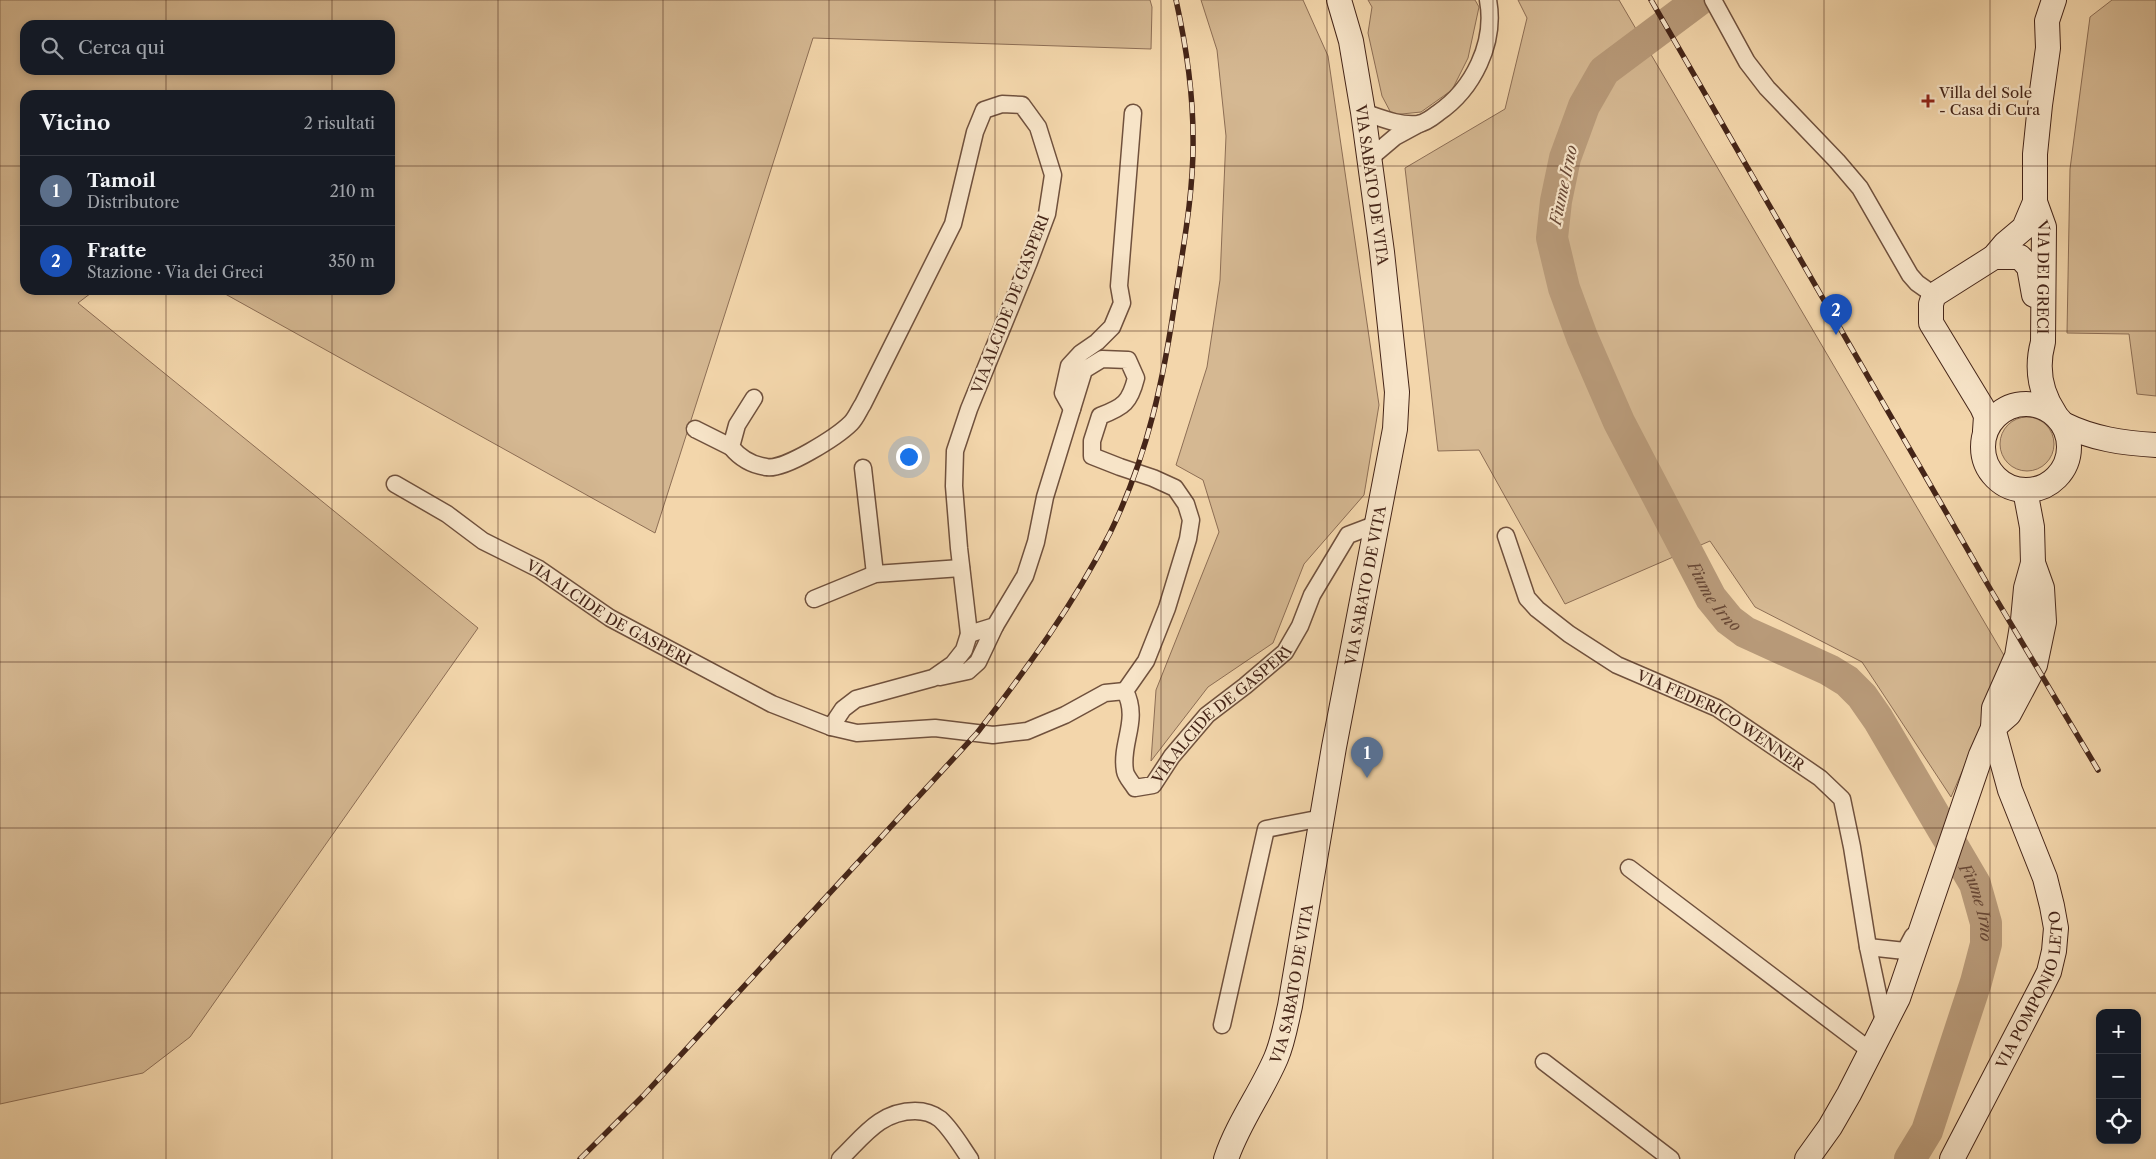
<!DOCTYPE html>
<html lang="it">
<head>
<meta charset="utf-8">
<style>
	body { margin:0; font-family:"Libre Caslon Text",serif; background:#20242c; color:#f1f3f6 }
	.controls { position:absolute; right:15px; bottom:15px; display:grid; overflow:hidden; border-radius:10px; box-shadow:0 2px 8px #0003 }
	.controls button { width:45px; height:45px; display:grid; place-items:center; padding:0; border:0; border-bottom:1px solid #363941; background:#171b24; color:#f1f3f6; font:25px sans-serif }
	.you { position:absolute; left:908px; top:456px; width:18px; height:18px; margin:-12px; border:4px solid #fff; border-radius:50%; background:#1a73e8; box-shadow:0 0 0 8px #1a73e833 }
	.badge { display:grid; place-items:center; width:32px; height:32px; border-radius:50%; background:#1a73e8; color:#fff; font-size:16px; font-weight:700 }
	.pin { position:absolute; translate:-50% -41px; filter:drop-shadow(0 1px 2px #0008) }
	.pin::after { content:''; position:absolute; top:26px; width:18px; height:15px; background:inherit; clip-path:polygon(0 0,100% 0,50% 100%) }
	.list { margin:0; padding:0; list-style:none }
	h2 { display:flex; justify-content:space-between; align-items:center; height:65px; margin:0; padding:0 20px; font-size:21px }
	h2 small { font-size:16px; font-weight:400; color:#9ea1a6 }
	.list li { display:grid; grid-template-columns:32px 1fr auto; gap:15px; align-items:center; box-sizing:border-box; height:70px; padding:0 20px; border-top:1px solid #363941 }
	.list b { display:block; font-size:19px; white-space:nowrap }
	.list p { margin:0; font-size:16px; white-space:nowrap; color:#9ea1a6 }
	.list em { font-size:16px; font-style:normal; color:#9ea1a6 }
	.icon { flex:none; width:28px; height:28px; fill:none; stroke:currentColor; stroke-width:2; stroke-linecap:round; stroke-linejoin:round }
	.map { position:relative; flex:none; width:2156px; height:1159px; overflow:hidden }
	.search { position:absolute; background:#171b24; box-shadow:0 2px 8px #0003; left:20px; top:20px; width:375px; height:55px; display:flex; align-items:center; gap:12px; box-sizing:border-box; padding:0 18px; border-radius:15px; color:#9ea1a6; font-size:19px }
	.panel { position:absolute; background:#171b24; box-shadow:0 2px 8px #0003; left:20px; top:90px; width:375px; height:205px; border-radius:15px }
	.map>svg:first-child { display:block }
</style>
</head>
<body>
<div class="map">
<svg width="2156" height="1159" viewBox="0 0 2156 1159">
	<rect width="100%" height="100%" fill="#f3d6ab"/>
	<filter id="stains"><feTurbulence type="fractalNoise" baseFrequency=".004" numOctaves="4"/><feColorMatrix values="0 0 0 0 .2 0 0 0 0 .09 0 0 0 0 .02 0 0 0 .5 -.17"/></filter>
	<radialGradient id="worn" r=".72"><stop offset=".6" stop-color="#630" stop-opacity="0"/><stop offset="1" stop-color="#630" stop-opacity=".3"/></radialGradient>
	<!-- green -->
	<path fill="#d5b892" stroke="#8d6e55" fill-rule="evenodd" d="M0 0H1150L1152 7 1151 49 813 38 655 533 218 290H390V95H25V290H95L78 303 478 628 190 1037 143 1073 0 1104ZM25 25H390V70H25Z
		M1201 0H1303L1328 56 1379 405 1364 495 1304 564 1273 643 1208 687 1151 761 1156 690 1219 532 1203 480 1176 465 1207 367 1220 280 1226 136 1217 50Z
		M1368 0H1475L1479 7 1468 58 1452 90 1421 112 1392 115 1382 96 1368 33 1372 7Z
		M1518 0H1619L2009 664 1951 797 1862 662 1755 607 1710 541 1565 604 1479 450 1438 451 1405 168 1505 109 1527 18Z
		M2112 0H2156V396L2137 394 2129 334 2067 333 2070 169 2090 17Z
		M2000 444a27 27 0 1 1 54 0a27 27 0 1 1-54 0Z"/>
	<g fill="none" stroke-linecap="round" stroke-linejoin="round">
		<!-- river -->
		<path stroke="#b89a79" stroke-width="32" id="s1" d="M1699 0 1604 71 1584 106 1565 158 1556 201 1552 238 1564 288 1582 337 1619 422 1711 598 1729 620 1745 632 1829 670 1847 681 1862 696 1878 719 1975 884 1986 923V944L1976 982 1927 1131 1910 1159"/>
		<!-- street casing -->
		<g stroke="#70513d" stroke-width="19">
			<g id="street">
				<path d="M1713 0 1747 62 1767 88 1837 161 1860 188 1910 275 1917 283 1934 295"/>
				<path d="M1363 112C1381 118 1399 126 1418 124 1425 123 1433 117 1438 113 1473 89 1496 43 1488 0"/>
				<path d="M1369 159 1395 137 1419 124"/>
				<path d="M754 398 737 425 731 447C740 458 752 465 766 467 784 471 838 436 851 423 856 418 859 410 863 404L953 224 975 132 984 110 1002 104 1022 105 1038 127 1053 175 1047 214 1029 262 969 409 955 451 954 486 959 548 969 634 964 650 953 664 933 678 856 699 843 709 831 727"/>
				<path d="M1072 409 1063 393 1069 366 1081 353 1097 342 1112 327 1122 303 1119 286 1133 113"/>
				<path d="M695 429 731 447"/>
				<path d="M863 468 875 574"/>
				<path id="s2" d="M395 484 447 514 483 541 539 569 610 618 772 704 831 727 857 733 935 728 993 735 1027 731 1065 715 1105 693 1125 691C1140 720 1120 743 1125 771 1126 777 1132 783 1135 788L1153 785 1172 756 1207 715 1245 686 1285 652 1300 626 1312 595 1348 535 1377 524"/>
				<path id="s3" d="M1506 536 1527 598 1537 609 1569 634 1617 665 1717 708 1820 778 1842 799 1852 847 1868 947 1885 1027"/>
				<path d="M814 599 875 574 961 568"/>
				<path d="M969 634 995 626 1025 576 1036 542 1045 497 1084 370 1102 359 1128 360 1136 378C1130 402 1124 407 1100 416L1092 441V456L1120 467 1153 478 1175 488 1186 504 1191 520 1188 539 1167 608 1146 661 1125 691"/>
				<path d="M940 677 968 671 978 662 995 626"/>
				<path d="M1629 868 1872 1052"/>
				<path d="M1868 947 1905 951 1913 936"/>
				<path d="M1222 1025 1266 829 1322 818"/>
				<path d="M1544 1062 1671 1159"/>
				<path d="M840 1159C863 1137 880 1111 915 1111 924 1111 932 1113 940 1119 952 1130 961 1146 970 1159"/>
			</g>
		</g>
		<!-- secondary casing -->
		<g stroke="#452518" stroke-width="26">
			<g id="secondary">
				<path id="s4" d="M2054 0 2047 21 2048 48 2040 105 2035 154V202L2044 227 2043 342C2036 368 2040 392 2055 414"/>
				<path d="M1994 257H2020L2029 267 2034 295"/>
				<circle cx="2026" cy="447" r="43"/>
				<path d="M2063 424C2093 439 2123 443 2156 445"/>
				<path d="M1985 431 1986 416 1982 407 1931 323V304L1934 295 1994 257 2005 244 2024 228 2035 202"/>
				<path id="s5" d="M1226 1159C1238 1123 1261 1093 1276 1058 1283 1042 1286 1023 1290 1006L1334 747 1395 429 1397 392 1382 252 1363 112 1351 41 1339 0"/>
				<path d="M1807 1159 1830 1127 1849 1094 1898 998 1981 755 1993 728 2009 714 2035 665 2044 622 2042 588 2033 563 2032 527 2025 490"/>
				<path id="s6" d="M1952 1159 2041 988 2049 972 2054 951 2056 928 2052 906 2045 878 2010 790 1993 728 1994 708 2017 656 2023 620 2026 588 2033 563"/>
			</g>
		</g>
		<!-- street -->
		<use href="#street" stroke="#f7e4c8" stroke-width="16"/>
		<!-- secondary -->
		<use href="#secondary" stroke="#f7e4c8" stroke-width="24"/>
		<!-- rail casing -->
		<g stroke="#452518" stroke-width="5.5">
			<path id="rail" d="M1651 0 1992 592 2098 770
				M580 1159 643 1096 977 733C1026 670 1074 604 1110 533 1148 455 1164 378 1176 294 1184 243 1194 189 1193 137 1193 91 1186 45 1176 0"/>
		</g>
		<!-- rail -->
		<use href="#rail" stroke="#f7e4c8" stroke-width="4" stroke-dasharray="11" stroke-linecap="butt"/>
	</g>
	<!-- grid -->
	<path fill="none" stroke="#452518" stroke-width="1" stroke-opacity="0.55" d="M166 0V25M332 0V25M498 0V1159M663 0V1159M829 0V1159M995 0V1159M1161 0V1159M1327 0V1159M1493 0V1159M1658 0V1159M1824 0V1159M1990 0V1159M166 70V95M332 70V95M0 166H25M390 166H2156M166 290V1159M332 290V1159M0 331H2156M0 497H2156M0 662H2156M0 828H2156M0 993H2156"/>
	<!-- markers -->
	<path fill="#8f2418" stroke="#f7e4c8" stroke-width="2" d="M1925.5 93.5h5v5h5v5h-5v5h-5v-5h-5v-5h5z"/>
	<g text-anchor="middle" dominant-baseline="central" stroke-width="4.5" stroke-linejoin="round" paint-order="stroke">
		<!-- poi labels -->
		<g font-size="15" fill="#452518" stroke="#f7e4c8" text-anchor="start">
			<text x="1939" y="92">Villa del Sole<tspan x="1939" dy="17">- Casa di Cura</tspan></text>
		</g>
		<!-- street labels -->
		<g font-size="15" fill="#452518" stroke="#f7e4c8">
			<text transform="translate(1372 185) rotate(82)">VIA SABATO DE VITA</text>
			<text stroke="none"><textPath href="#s4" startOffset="281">VIA DEI GRECI</textPath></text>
			<text transform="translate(1010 304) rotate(-69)">VIA ALCIDE DE GASPERI</text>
			<text stroke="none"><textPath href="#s5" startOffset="594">VIA SABATO DE VITA</textPath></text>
			<text stroke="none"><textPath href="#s2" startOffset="250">VIA ALCIDE DE GASPERI</textPath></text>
			<text stroke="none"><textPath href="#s2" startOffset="1024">VIA ALCIDE DE GASPERI</textPath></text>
			<text stroke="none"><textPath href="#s3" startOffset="296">VIA FEDERICO WENNER</textPath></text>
			<text stroke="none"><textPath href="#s5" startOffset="189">VIA SABATO DE VITA</textPath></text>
			<text stroke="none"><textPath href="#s6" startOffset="188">VIA POMPONIO LETO</textPath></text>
		</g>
		<!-- water labels -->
		<g font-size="16" font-style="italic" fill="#684835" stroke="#f7e4c8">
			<text transform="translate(1563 185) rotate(-78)">Fiume Irno</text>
			<text stroke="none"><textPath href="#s1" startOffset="691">Fiume Irno</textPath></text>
			<text stroke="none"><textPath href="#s1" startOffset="1111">Fiume Irno</textPath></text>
		</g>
	</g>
	<rect width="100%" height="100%" filter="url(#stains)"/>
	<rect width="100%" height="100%" fill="url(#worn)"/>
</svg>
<div class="controls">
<button>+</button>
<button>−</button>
<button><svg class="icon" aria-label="locate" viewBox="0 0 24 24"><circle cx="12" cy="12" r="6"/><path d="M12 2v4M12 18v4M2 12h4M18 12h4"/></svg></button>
</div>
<div class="you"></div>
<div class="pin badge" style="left:1367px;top:778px;background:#5c6f8a">1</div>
<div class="pin badge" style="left:1836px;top:335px;background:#1a4fb4">2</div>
<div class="search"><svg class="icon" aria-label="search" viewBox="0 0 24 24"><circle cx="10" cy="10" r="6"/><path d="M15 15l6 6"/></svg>Cerca qui</div>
<section class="panel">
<h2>Vicino<small>2 risultati</small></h2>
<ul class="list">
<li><span class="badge" style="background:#5c6f8a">1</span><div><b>Tamoil</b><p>Distributore</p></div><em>210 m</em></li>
<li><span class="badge" style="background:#1a4fb4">2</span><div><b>Fratte</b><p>Stazione · Via dei Greci</p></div><em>350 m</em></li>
</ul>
</section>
</div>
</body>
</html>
